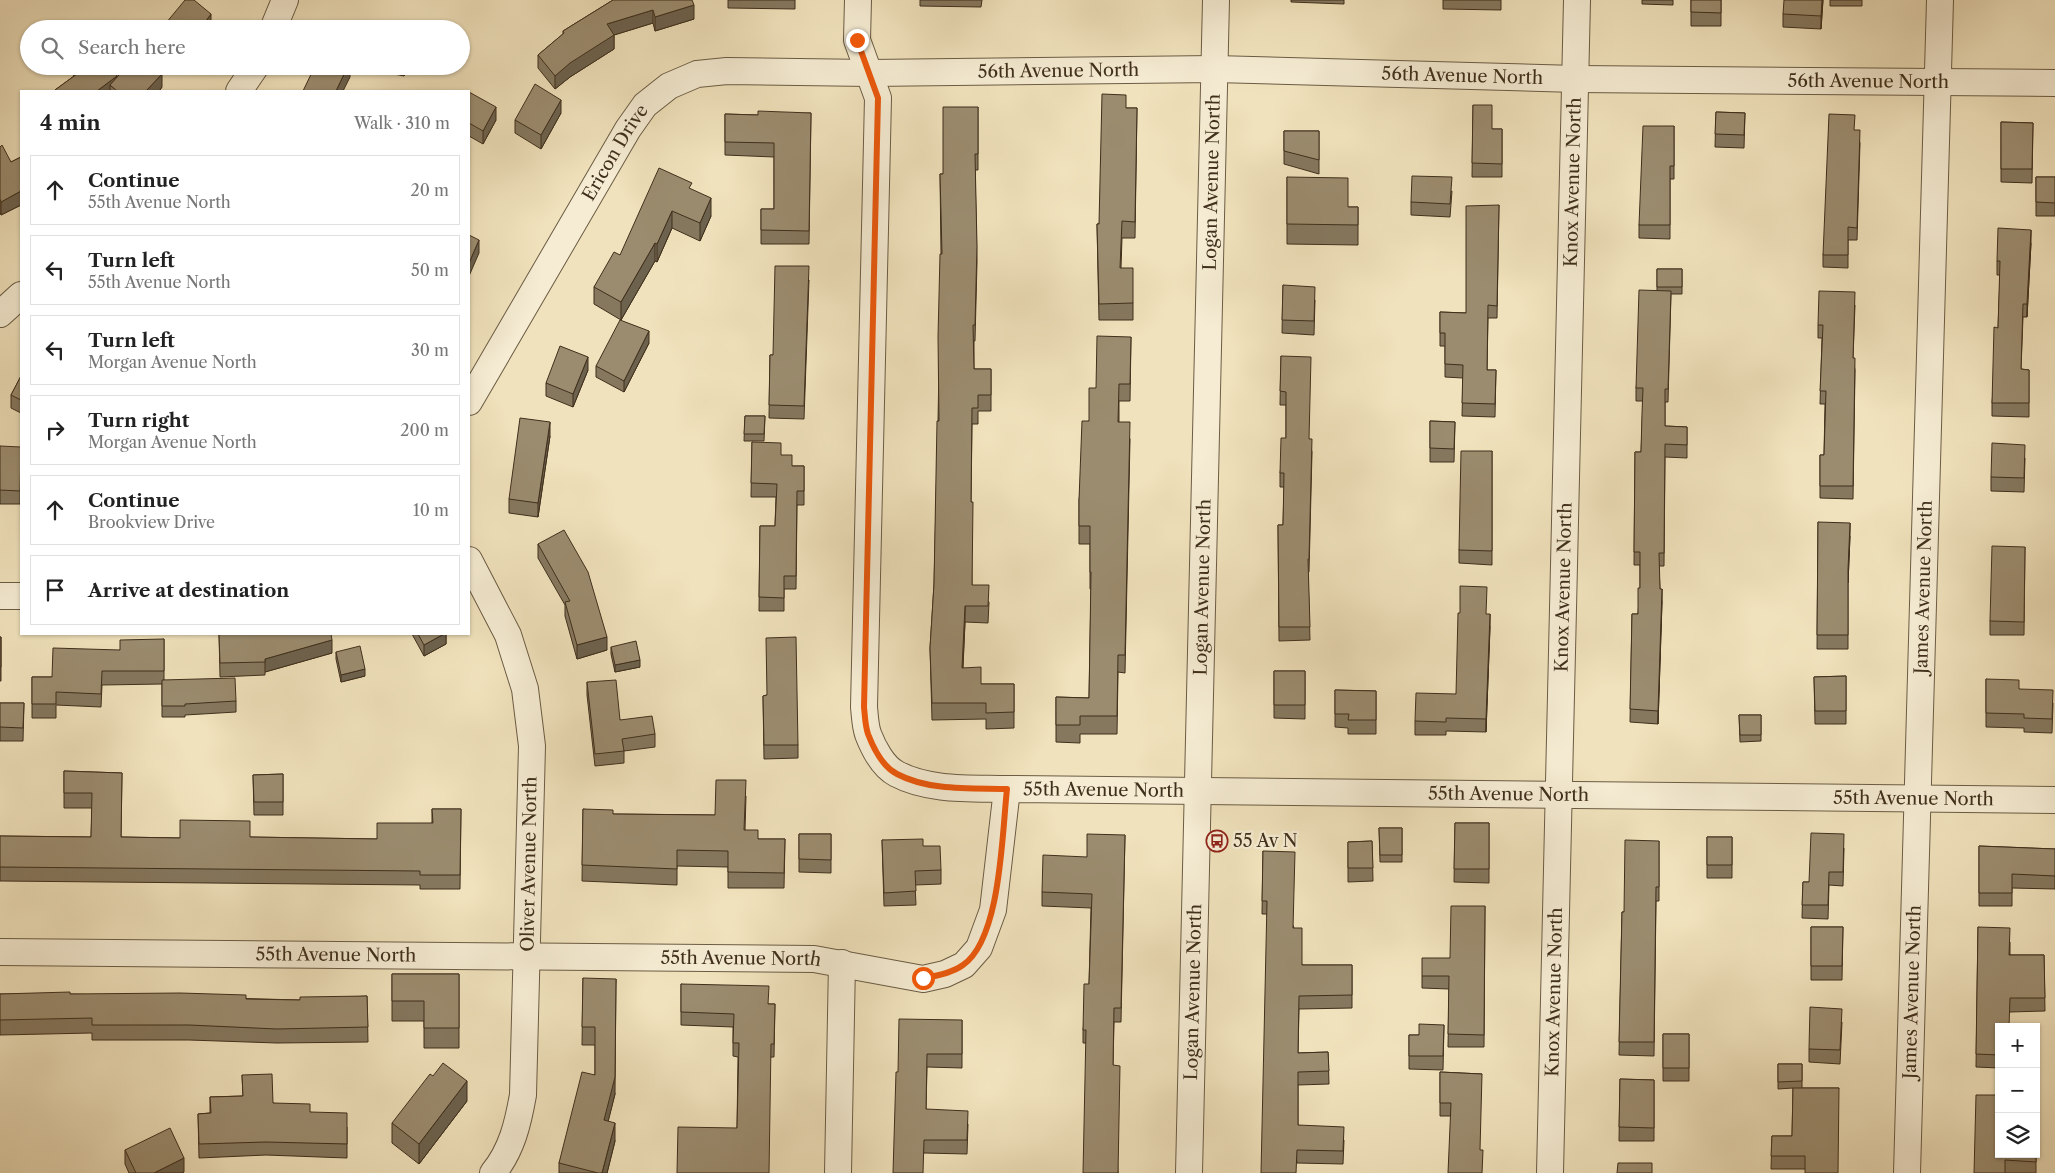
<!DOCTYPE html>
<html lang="en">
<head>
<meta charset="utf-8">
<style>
	body { margin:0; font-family:"Libre Caslon Text",serif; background:#f6f6f6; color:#222 }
	.controls { position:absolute; right:15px; bottom:15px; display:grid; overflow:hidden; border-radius:0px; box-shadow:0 1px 4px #0004 }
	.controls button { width:45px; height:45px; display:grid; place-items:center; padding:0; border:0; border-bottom:1px solid #e0e0e0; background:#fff; color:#222; font:25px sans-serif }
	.stop { position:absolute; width:15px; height:15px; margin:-11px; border:4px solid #ea580c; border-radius:50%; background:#fff }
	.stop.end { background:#ea580c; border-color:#fff; box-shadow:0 1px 5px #0008 }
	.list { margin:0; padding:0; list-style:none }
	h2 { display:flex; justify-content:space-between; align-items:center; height:65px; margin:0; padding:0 20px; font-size:21px }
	h2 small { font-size:16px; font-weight:400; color:#767676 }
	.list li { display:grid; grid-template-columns:32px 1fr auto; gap:15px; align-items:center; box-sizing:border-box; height:70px; margin:0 10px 10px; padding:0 10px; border:1px solid #e0e0e0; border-radius:0px }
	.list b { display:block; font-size:19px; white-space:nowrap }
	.list p { margin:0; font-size:16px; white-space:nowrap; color:#767676 }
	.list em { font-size:16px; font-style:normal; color:#767676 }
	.icon { flex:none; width:28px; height:28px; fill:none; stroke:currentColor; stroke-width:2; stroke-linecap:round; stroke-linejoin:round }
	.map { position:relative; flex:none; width:2055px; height:1173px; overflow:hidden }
	.search { position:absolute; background:#fff; box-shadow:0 1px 4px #0004; left:20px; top:20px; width:450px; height:55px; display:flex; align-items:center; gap:12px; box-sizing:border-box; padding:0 18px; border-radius:28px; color:#767676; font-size:19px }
	.panel { position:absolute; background:#fff; box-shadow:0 1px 4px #0004; left:20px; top:90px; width:450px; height:545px; border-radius:0px }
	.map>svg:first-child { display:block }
</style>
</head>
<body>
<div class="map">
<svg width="2055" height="1173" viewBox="0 0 2055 1173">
	<rect width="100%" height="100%" fill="#f0e2bc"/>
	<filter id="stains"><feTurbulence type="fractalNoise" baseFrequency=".004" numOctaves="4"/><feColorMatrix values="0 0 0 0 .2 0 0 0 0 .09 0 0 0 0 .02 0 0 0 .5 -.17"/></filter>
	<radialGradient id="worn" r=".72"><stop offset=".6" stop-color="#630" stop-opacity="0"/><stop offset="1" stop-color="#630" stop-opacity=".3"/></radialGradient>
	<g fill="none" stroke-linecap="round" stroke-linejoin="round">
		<!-- street casing -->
		<g stroke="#6b5c44" stroke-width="28">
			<g id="street">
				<path d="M858 0 857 40 878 98 864 707C865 716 865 725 868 734 873 747 883 767 897 774 929 791 972 788 1007 789"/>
				<path d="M273 29 285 0"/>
				<path d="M239 91 256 66"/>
				<path d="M0 314 21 295"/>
				<path id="s1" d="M469 402 628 129 645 105 669 86 697 74 727 71 870 73 1215 69 1576 79 2055 83"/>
				<path d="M469 560 508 635 525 689 532 746 523 1095C518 1123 512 1150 493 1173"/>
				<path d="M0 596H21"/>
				<path id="s2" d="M0 952 814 959 923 979 945 974 964 965 979 948 993 910 1007 789 2055 800"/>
				<path d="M838 1173 842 963"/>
				<path id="s3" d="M1189 1173 1216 0"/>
				<path id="s4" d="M1550 1173 1577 0"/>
				<path id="s5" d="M1907 1173 1940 0"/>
			</g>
		</g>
		<!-- street -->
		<use href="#street" stroke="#f5ecd3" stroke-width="26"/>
	</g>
	<!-- wall -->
	<path fill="#85785f" stroke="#3f2f1c" d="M613 0 694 19 655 31 653 23 614 35V49L570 77 555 89 538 68V55L563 34V31Z
		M728 0H795V9L728 8Z
		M920 0H982L981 7 920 6Z
		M1291 0H1344V4L1291 2Z
		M1443 0H1501V10L1443 9Z
		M1642 0H1673V5L1642 4Z
		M1691 0H1721V26H1691Z
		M1823 0 1821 29 1783 27V14Z
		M1830 0H1862V6H1830Z
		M67 66H109L117 76 162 87 159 91H55V90L74 76Z
		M370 66H406L404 76 370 69Z
		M469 92 496 120 483 144 469 136Z
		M1473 105 1492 129H1502V177H1472Z
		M978 107V170H975L977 262 975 341H974V369H991V411H978V424H972L971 502 972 585 989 602 988 623 965 622 963 668 981 684H1014V728L986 729V719L932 720 930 648 934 584 938 421 941 254 940 174H943Z
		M1126 108H1137L1135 238H1122L1121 268 1133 303V320H1099L1097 224H1099Z
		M1716 112 1745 113 1744 148 1715 147Z
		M561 113 541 149 515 133V120Z
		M811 113 809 244H761V209H774V157L725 155V114L758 115Z
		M2001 122 2033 123 2032 183 2001 182Z
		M1674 126V179H1670V239L1639 238V225Z
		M1855 130 1860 143 1857 240H1848V268L1823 267V255Z
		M1284 131H1319V174L1284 164Z
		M0 147 11 162 21 157V205L1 215 0 212Z
		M1287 177 1348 207H1358V245L1287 244Z
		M2036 177H2055V216H2036Z
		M692 190 711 216 700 241 672 228 657 262 655 261 621 320 594 304V287L620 255Z
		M1452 191 1450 217 1411 215V202Z
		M1499 205 1497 318H1488L1487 370H1496L1495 417 1462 416 1463 378 1445 377V346H1440V312L1466 313Z
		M2031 243 2027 317H2023L2021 369 2029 370V417L1992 416V403L1998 328 2000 275H1997V261Z
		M1657 269H1682V294H1671L1668 402H1665V426L1687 427V458L1665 457 1664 566H1659L1660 589 1662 602 1658 724 1630 722 1632 614H1638L1640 588V565H1634L1635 452H1641L1643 401H1636V388L1657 290Z
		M809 280 804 419 769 418 770 355H773Z
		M1283 285 1315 300 1314 335 1282 333Z
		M1855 305 1853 358 1855 370 1853 499 1820 498V455H1824L1825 404H1820L1822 338H1818V325Z
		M1131 337 1130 401H1119V422L1130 439 1125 673 1118 672 1117 734H1080V743L1056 742V697L1089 698 1091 589H1090V544H1079V500L1089 421Z
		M649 343 624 392 596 377V366Z
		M1281 356 1309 439 1312 452 1309 572H1308L1310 640 1279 641 1278 525H1283L1284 487H1280V473L1286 438V405H1280Z
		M588 370 573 407 546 396V383Z
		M21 376V413L11 408V395Z
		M745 416H765L764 441H744Z
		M1430 421 1455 422 1454 462H1430Z
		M550 436 538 517 509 513V499Z
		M752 442 781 455 792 466H804V505H797L796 589H784V611H759L760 526H775L776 497H751Z
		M0 446 21 460 20 504H0Z
		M1492 451V565L1459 563V550Z
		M2025 458 2024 492 1991 491V477Z
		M1818 522 1850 536 1848 583V649H1817Z
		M538 544 607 650 577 659 565 616V605L538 558Z
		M2025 547 2024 635H1990V621Z
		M1487 614 1490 627 1486 732 1446 731V735H1415V721L1456 694Z
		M219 634 332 653 265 672V675L220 677Z
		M412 634H446V644L424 656Z
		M0 637H1V681H0Z
		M164 639V680L236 701V712L185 715V717H162V684L102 685 101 707 56 705V718H32V677H52L120 650Z
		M611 647 640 667 615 672 611 654Z
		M336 652 365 676 341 682 336 659Z
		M1274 671H1305V719L1274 718Z
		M1846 676V724H1815L1814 677Z
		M1986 679 2019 689 2053 703 2052 733 2024 732V728L1986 727Z
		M587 682 620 720 655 734V747L624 751V763L595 766 587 695Z
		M1335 690 1376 691V734H1348V728L1335 727Z
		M767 695 798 745V758L764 759 763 696Z
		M0 703H24L23 741H0Z
		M1739 715H1761V741L1740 742Z
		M64 771 122 773 121 837 180 838 250 837 377 839 432 823V809H461L460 889H420V885L0 881V836L91 837 92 808H64Z
		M283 774V815H254L253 775Z
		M746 796 745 830 758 839H785L784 888H728V867L677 866V885L582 881 583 809 613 814 715 815Z
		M1455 823H1489V883L1454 882Z
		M1379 828H1402V862H1380Z
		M799 834H831V873L799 872Z
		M1125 835 1121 1022H1114L1113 1065 1118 1173 1086 1043H1083V1030L1089 984 1091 908 1042 906V892L1087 857Z
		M1707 837H1732V878H1707Z
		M882 840 923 846 941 870V884L915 885 916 905 884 906Z
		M1372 841 1373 881 1348 882V842Z
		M1659 841V901H1656L1654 1056 1619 1055 1622 912H1624Z
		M1979 846 2055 849V889L2012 888V906H1979Z
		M1844 848 1843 886 1829 885 1828 919 1802 918 1803 882H1809Z
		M1263 851 1294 928 1302 965H1352V1008L1299 1009 1298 1053 1328 1052 1329 1084 1298 1085V1125L1344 1140 1343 1164 1297 1163 1267 914H1262Z
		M1485 906 1484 1047H1448L1449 989 1422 988V976L1450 958Z
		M1811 927H1843L1842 980H1811Z
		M1978 927 2010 942V955H2044L2045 1011 2010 1012 1999 1027V1068L1976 1067Z
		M392 974H459V1048H424V1021H392Z
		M583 978 615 1094 608 1121 615 1141 607 1173H559V1163L595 1075V1045H582Z
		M681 984 769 1004H775L774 1057H771L737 1128 738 1057 733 1056V1027L681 1025Z
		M0 994H70L300 1000 367 996 368 1042 277 1043 189 1040H92V1033L0 1035Z
		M962 1020V1068L927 1067 926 1109 968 1124 967 1154 924 1153 898 1072Z
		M1842 1022 1840 1064 1809 1062V1049Z
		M1444 1025 1443 1070 1409 1069V1035H1419Z
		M1663 1034H1689V1081H1663Z
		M1778 1064H1802V1088H1839L1805 1169H1771L1772 1136H1792L1793 1088 1778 1089Z
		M1440 1072 1482 1074 1450 1116H1440Z
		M242 1075 273 1103 310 1112 347 1127V1158L266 1155 199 1158 198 1114 210 1113V1097L243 1096Z
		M1620 1079 1654 1080V1141H1619Z
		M467 1101 419 1164 392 1143V1123Z
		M125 1150 184 1172 181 1173H129L125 1164Z
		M1999 1154 2036 1156V1173H1974Z"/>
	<!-- shaded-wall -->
	<path fill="#6c624e" stroke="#3f2f1c" d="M1822 0H1823L1821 29V16Z
		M694 5V19L655 31V17Z
		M653 10V23L614 35V49L570 77 555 89V76L607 24Z
		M211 14V29H200Z
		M348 66H350V77L343 91H336Z
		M404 66H406L404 76Z
		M162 74V87L159 91H146Z
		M117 76V90L110 85V91H97Z
		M561 100V113L541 149V135Z
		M496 107V120L483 144V131Z
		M21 191V205L1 215V202Z
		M711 198V216L700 241V223Z
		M672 211V228L657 262V244Z
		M2031 230V243L2027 317V304Z
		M479 240V253L469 276V263Z
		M655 243V261L621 320V302Z
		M649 331V343L624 392V381Z
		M588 357V370L573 407V394Z
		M550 422V436L538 517V503Z
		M1850 523V536L1848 583V570Z
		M1662 589V602L1658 724V711Z
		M965 606V622L962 684V668Z
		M1490 614V627L1486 732V719Z
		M444 634H446V644L424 656V645Z
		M607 637V650L577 659V645Z
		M332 640V653L265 672V659Z
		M640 660V667L615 672V665Z
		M365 669V676L341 682V675Z
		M616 979 615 1094 604 1138V1120Z
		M467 1081V1101L419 1164V1144Z
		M615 1123V1141L607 1173H602Z
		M184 1158V1172L181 1173H154Z"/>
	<!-- building -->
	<path fill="#9b8c6f" stroke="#3f2f1c" d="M185 0H194L211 14 200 29H161Z
		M613 0H692L694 5 655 17 653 10 607 24 614 35 570 63 555 76 538 55 564 33 563 31Z
		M1691 0H1721V13L1691 12Z
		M1784 0H1822L1821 16 1783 14Z
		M77 66H109L117 76 97 91H55V90L81 71Z
		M127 66H155L162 74 146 91H117L110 85Z
		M315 66H348L336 91H303Z
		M535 84 561 100 541 135 515 120Z
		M469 92 496 107 483 131 469 123Z
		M1102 94 1126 95V108H1137L1135 222 1122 221 1120 268H1133V303L1099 304 1097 224H1099Z
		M1473 105H1492V129H1502V164L1472 163Z
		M943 107H978V154H975L977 246 975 325H973L974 369H991V395H978V408H972L971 502H973L972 585H989L988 606H965L962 668 981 667V684H1014V712L986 713V703H932L930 648 934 584 937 421H939L938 337 940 254H942L940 174H943Z
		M758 111 811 113 809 231 761 230V209H774V143L725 142V114L758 115Z
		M1716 112 1745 113 1744 135 1715 134Z
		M1829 114 1855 115 1854 130H1860L1857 228 1848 227V255H1823Z
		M2001 122 2033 123 2032 169H2001Z
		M1643 126H1674V166H1670V225H1639Z
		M1284 131H1319V160L1284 151Z
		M2 145 11 162 21 157V191L1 202 0 199V147Z
		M659 168 692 183 689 188 711 198 700 223 672 211 657 244 655 243 621 302 594 287 614 252 620 255Z
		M1412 176 1452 177 1450 204 1411 202Z
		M1287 177 1348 178V207H1358V225L1287 224Z
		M2036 177H2055V203L2036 202Z
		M1499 205 1497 306 1488 305 1487 370H1496L1495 404 1462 403 1463 365 1445 364V333H1440V312L1466 313V206Z
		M1998 228 2031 230 2027 304H2023L2021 369 2029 370V403H1992L1994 327 1998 328 2000 261H1997Z
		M469 235 479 240 469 263Z
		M775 266H809L804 406 769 405 770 355H773Z
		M1657 269H1682V287H1657Z
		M1283 285 1315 287 1314 321 1282 320Z
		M1639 290 1671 291 1668 389H1665V426L1687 427V445L1665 444 1664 553H1659L1660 589H1662L1658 711 1630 709 1632 614H1638V588H1640V552H1634L1635 452H1641L1642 413 1643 388H1636Z
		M1819 291 1855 292 1853 358H1855L1853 486H1820V455H1824L1826 391H1820L1823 325H1818Z
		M620 320 649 331 624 381 596 366Z
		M1097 336 1131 337 1130 384H1119L1118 422H1130L1125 655H1118L1117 716H1080V725H1056V697L1089 698 1091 572H1090V526H1079V500L1082 421H1089V388H1096Z
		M560 346 588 357 573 394 546 383Z
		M1281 356 1311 357 1309 439H1312L1309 559H1308L1310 627H1279L1278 525H1283L1284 473H1280L1281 438H1286V392L1280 391Z
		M21 376V400L11 395Z
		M745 416H765L764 434H744Z
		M520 418 550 422 538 503 509 499Z
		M1430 421 1455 422 1454 449 1430 448Z
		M752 442 781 443V455H792V466H804V491H797L796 576H784V598L759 597 760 526H775L777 484 751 483Z
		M1992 443 2025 445 2024 478 1991 477Z
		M0 446 21 447 20 491 0 490Z
		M1461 451H1492V551L1459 550Z
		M1818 522 1850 523 1848 570V635H1817Z
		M564 530 588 572 607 637 577 645 565 602 570 601 538 544Z
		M1992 546 2025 547 2024 622 1990 621Z
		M1460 586 1487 587 1486 614H1490L1486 719 1446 718V722L1415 721 1416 693 1456 694 1458 613H1460Z
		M219 634H331L332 640 265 659V662L220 663Z
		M418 634H444L424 645Z
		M0 637H1V667H0Z
		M796 637 798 745H764L763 696 767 695 766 638Z
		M164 639V671H102L101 694 56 692V704H32V677H52L53 648 120 650V640Z
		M636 641 640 660 615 665 611 647Z
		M360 646 365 669 341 675 336 652Z
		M1274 671H1305V705H1274Z
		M1846 676V711H1815L1814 677Z
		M235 678 236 701 185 704V706H162V680Z
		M1986 679 2019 680V689L2053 690 2052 719 2024 718V714L1986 713Z
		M616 680 620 720 652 716 655 734 622 739 624 751 595 754 587 682Z
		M1335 690 1376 691V720H1348L1349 714H1335Z
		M0 703H24L23 728 0 727Z
		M1739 715H1761V735H1740Z
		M64 771 122 773 121 837 180 838V820L250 821V837L377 839V823H433L432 809H461L460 875H420V871L0 867V836L91 837 92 793H64Z
		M283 774V802H254L253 775Z
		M716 780H746L744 830H758V839H785L784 873 728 872V851L677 850V869L582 865 583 809 613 810V814L715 815Z
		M1455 823H1489V869H1454Z
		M1379 828H1402V855H1380Z
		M1811 833 1844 834 1843 872H1829L1828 905H1802L1803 882H1809Z
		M799 834H831V860L799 859Z
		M1087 834 1125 835 1121 1008H1114L1113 1065 1120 1066 1118 1173H1083L1086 1030H1083L1084 984H1089L1092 894 1042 892 1043 855 1087 857Z
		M1707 837H1732V865H1707Z
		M923 839V846H940L941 870 915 871 916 891 884 893 882 840Z
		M1625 840 1659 841V887H1656L1654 1042H1619L1622 912H1624Z
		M1372 841 1373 868H1348V842Z
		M1979 846 2055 849V876L2012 874V893H1979Z
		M1263 851 1295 852 1293 928H1302V965H1352V995L1299 996 1298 1053 1328 1052 1329 1071 1298 1072V1125L1344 1127 1343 1151 1297 1150 1296 1173H1261L1267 901H1262Z
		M1451 906H1485L1484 1035 1448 1034 1449 976H1422V958H1450Z
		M1811 927H1843L1842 966H1811Z
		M1978 927 2010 928 2009 955H2044L2045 998H2010L2009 1027H1999V1055L1976 1054Z
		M392 974H459V1028H424V1001H392Z
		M583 978 616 979 615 1077 604 1120 615 1123 602 1173H598L559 1163 582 1072 595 1075V1027H582Z
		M681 984 769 986 768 1004H775L774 1044H771L769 1173H677L678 1127 737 1128 739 1043H733L734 1014 681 1012Z
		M70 992V994L180 993 246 995V999L300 1000V997L367 996 368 1027 277 1029 189 1025H92V1018L0 1020V994Z
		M1810 1007 1842 1009 1840 1050 1809 1049Z
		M899 1019 962 1020V1054H927L926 1109 968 1111 967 1140H924L923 1173H893L896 1072H898Z
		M1419 1024 1444 1025 1443 1056H1409V1035H1419Z
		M1663 1034H1689V1068H1663Z
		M443 1063 467 1081 419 1144 392 1123 430 1074 433 1076Z
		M1778 1064H1802V1081L1778 1082Z
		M1440 1072 1482 1074 1480 1150H1483L1482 1173H1448L1451 1103H1440Z
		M272 1074 273 1103 310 1104V1112L347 1113V1144L266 1142 199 1144 198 1114 211 1113 210 1097 243 1096 242 1075Z
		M1620 1079 1654 1080V1128L1619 1127Z
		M1793 1088H1839L1838 1173H1805V1156H1771L1772 1136H1792Z
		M1976 1095H1999V1154H2036V1162L2005 1160V1173H1974Z
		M170 1128 184 1158 154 1173H136L125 1150Z
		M1618 1163H1652V1173H1617Z"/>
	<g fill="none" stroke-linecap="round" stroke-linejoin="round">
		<!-- route -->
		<path stroke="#ea580c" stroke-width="6" d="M857 40 878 98 864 707C865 716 865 725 868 734 873 747 883 767 897 774 929 791 971 788 1007 789 1002 833 1001 939 963 965 952 973 937 976 923 978"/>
	</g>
	<!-- icons -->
	<defs>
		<g id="bus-ring" transform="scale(1.125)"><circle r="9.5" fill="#f5ecd3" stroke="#8f2418" stroke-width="1.5"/><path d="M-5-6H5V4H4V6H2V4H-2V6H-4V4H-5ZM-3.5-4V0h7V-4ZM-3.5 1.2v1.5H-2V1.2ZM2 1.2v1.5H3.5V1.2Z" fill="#8f2418"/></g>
	</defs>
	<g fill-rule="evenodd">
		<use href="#bus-ring" x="1217" y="841"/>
	</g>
	<g text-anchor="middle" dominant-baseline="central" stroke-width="4.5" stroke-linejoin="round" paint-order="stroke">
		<!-- street labels -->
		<g font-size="18" fill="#3f2f1c" stroke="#f5ecd3">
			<text stroke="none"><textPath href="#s1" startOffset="768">56th Avenue North</textPath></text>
			<text stroke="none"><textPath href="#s1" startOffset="1172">56th Avenue North</textPath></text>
			<text stroke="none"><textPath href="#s1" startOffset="1578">56th Avenue North</textPath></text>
			<text stroke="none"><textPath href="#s1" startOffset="289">Ericon Drive</textPath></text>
			<text stroke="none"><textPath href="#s3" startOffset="991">Logan Avenue North</textPath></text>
			<text stroke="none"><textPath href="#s4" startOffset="991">Knox Avenue North</textPath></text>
			<text stroke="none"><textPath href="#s4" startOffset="586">Knox Avenue North</textPath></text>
			<text stroke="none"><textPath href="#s5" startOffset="586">James Avenue North</textPath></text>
			<text stroke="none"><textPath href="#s3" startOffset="586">Logan Avenue North</textPath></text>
			<text stroke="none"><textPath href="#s2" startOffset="1250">55th Avenue North</textPath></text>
			<text stroke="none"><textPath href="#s2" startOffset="1655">55th Avenue North</textPath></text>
			<text stroke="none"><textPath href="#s2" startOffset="2060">55th Avenue North</textPath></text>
			<text transform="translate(529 864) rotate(-89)">Oliver Avenue North</text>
			<text stroke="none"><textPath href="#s2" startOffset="336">55th Avenue North</textPath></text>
			<text stroke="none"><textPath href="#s2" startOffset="741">55th Avenue North</textPath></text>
			<text stroke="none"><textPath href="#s3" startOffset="181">Logan Avenue North</textPath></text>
			<text stroke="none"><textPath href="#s4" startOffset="181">Knox Avenue North</textPath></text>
			<text stroke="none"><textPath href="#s5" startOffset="181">James Avenue North</textPath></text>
		</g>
		<!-- poi labels -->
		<g font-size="18" fill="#3f2f1c" stroke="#f5ecd3" text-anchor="start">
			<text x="1233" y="841">55 Av N</text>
		</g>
	</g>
	<rect width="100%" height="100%" filter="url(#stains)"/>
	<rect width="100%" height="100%" fill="url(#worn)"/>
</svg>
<div class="controls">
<button>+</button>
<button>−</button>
<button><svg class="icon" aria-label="layers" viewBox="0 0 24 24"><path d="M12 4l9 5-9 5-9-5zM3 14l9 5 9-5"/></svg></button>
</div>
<div class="stop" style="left:923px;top:978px"></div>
<div class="stop end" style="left:857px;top:40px"></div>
<div class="search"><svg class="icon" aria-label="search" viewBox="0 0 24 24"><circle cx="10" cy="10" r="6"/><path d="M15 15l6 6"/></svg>Search here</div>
<section class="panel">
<h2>4 min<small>Walk · 310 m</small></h2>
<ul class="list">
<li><svg class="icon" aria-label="ahead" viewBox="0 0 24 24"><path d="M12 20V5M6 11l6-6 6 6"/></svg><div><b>Continue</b><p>55th Avenue North</p></div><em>20 m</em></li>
<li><svg class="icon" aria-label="left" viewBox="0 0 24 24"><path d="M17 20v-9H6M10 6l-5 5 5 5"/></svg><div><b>Turn left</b><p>55th Avenue North</p></div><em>50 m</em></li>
<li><svg class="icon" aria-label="left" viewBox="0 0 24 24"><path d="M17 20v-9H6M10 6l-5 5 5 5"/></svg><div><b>Turn left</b><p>Morgan Avenue North</p></div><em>30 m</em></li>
<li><svg class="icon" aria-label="right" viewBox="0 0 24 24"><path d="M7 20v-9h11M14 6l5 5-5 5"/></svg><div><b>Turn right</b><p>Morgan Avenue North</p></div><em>200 m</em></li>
<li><svg class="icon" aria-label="ahead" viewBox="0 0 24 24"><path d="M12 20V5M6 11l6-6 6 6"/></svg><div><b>Continue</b><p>Brookview Drive</p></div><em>10 m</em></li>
<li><svg class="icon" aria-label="arrive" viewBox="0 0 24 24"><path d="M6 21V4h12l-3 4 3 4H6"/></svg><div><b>Arrive at destination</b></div></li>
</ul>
</section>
</div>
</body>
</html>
